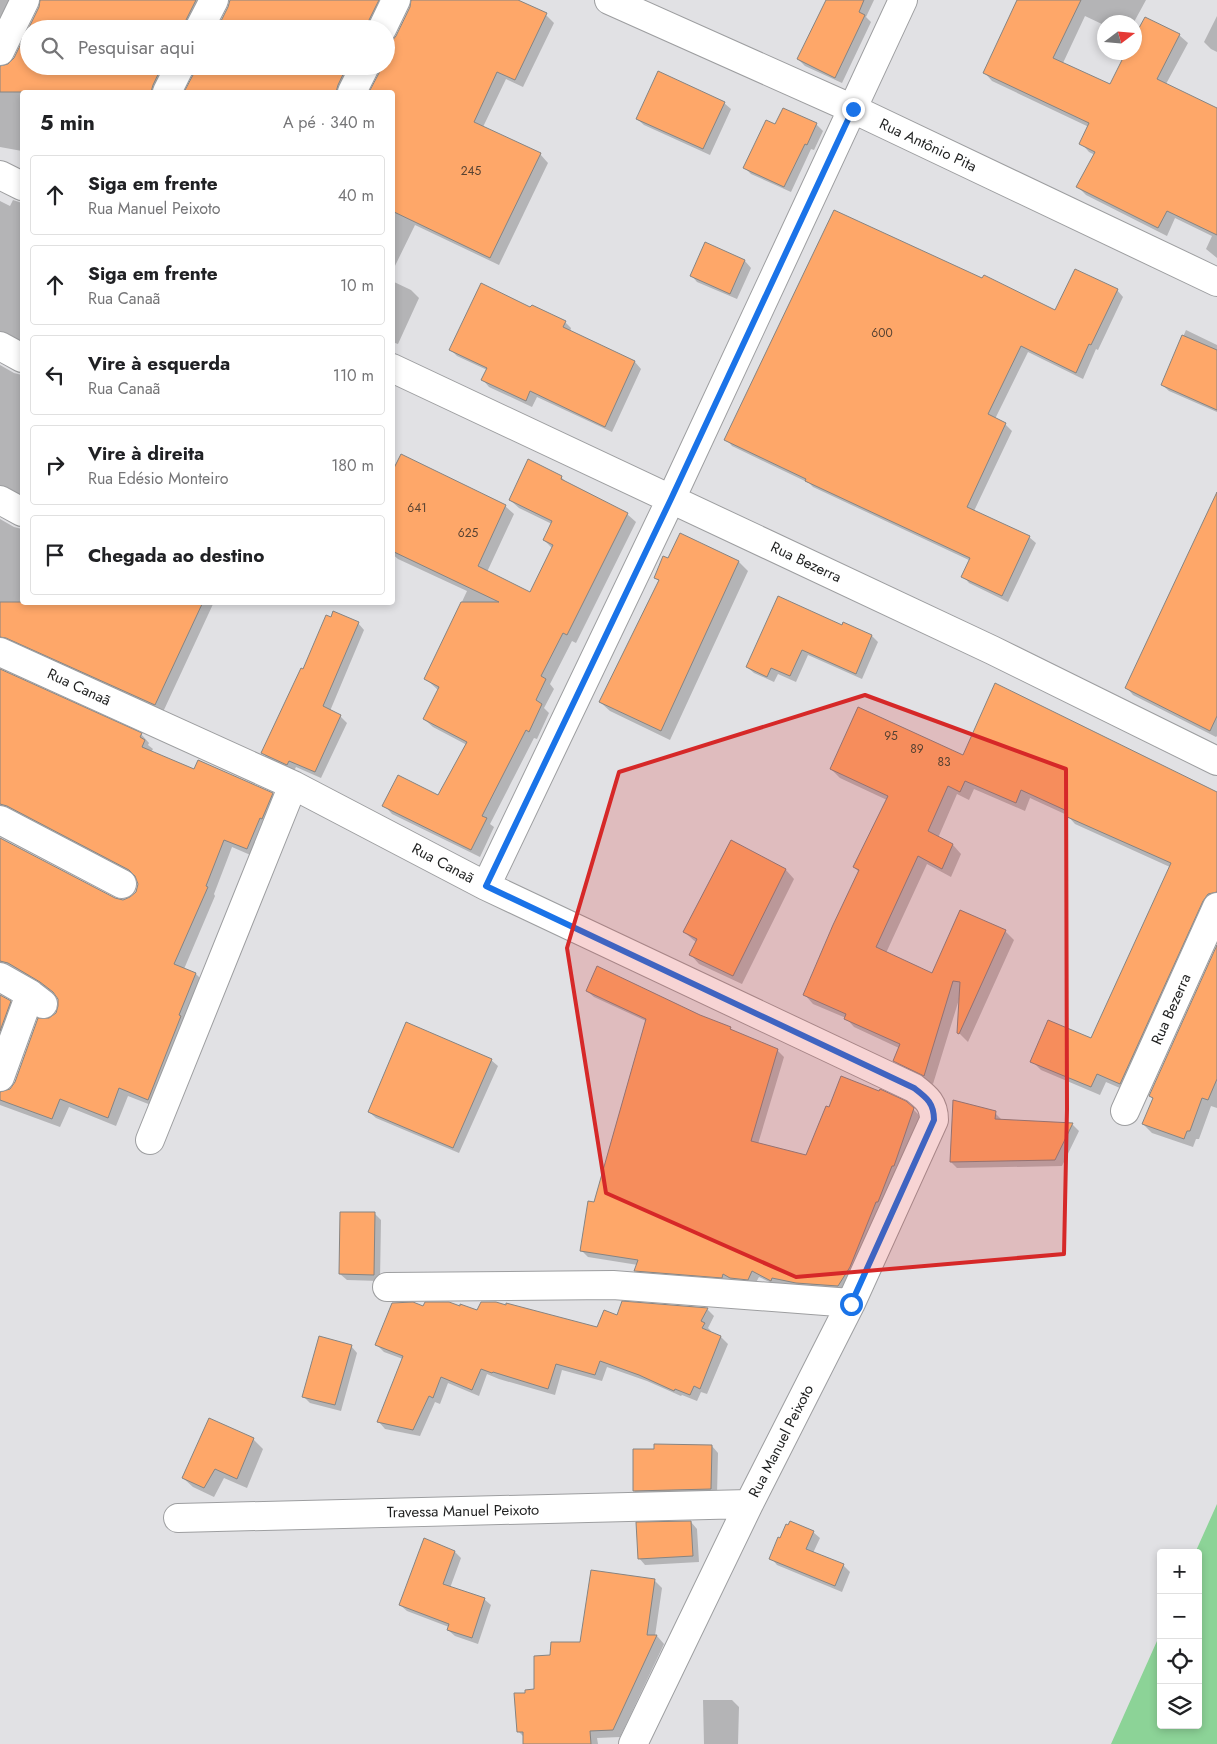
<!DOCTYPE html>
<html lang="pt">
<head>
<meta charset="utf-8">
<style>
	body { margin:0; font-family:Jost,sans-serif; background:#f2f2f2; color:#202124 }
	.controls { position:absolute; right:15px; bottom:15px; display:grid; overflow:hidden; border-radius:5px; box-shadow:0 2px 8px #0003 }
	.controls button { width:45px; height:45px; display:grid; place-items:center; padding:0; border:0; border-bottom:1px solid #e0e0e0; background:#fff; color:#202124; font:25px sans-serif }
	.compass { position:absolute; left:1097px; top:15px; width:45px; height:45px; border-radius:50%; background:#fff; box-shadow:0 2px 8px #0003; rotate:74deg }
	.stop { position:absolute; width:15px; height:15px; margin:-11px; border:4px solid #1a73e8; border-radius:50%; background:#fff }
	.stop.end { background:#1a73e8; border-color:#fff; box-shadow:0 1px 5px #0008 }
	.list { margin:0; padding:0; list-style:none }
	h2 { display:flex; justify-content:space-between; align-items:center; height:65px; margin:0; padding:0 20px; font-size:21px }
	h2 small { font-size:16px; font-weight:400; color:#757577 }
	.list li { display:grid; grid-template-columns:32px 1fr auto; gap:15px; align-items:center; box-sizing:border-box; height:80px; margin:0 10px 10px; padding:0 10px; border:1px solid #e0e0e0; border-radius:5px }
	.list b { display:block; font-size:19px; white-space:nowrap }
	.list p { margin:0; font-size:16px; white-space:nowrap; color:#757577 }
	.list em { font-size:16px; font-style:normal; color:#757577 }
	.icon { flex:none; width:28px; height:28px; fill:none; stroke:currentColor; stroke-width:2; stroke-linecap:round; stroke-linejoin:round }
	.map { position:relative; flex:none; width:1217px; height:1744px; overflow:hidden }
	.search { position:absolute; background:#fff; box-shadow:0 2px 8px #0003; left:20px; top:20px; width:375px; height:55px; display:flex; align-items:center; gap:12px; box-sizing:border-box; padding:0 18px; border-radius:28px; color:#757577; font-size:19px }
	.panel { position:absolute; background:#fff; box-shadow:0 2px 8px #0003; left:20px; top:90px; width:375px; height:515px; border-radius:5px }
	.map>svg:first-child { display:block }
</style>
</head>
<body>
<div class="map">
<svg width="1217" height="1744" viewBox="0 0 1217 1744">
	<rect width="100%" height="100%" fill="#e1e1e4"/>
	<!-- green -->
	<path fill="#8cd397" d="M1217 1504V1744H1111L1161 1632V1725H1198V1553H1195Z"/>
	<!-- shadow -->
	<path fill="#0003" d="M0 0H20L0 40Z
		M42 0H209L194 29H30L40 7Z
		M231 0H391L377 29H218L229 7Z
		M413 0H516L546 15 554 23 523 87 506 79 483 127 540 154 548 163 499 265 415 225 392 272V92H371L380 73 386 66 391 43 397 36 411 7Z
		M828 0H874L866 17 871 22 842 83 805 66 798 59Z
		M1018 0H1146L1134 22H1104V25L1085 16 1063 63 1110 86 1134 52 1179 35 1188 43 1166 84 1217 110V258L1206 249 1212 236 1175 218 1167 236 1086 195 1078 187 1095 155 1089 152 1081 143 1089 127 992 81 984 72Z
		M1217 16V52L1211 49 1204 42Z
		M15 59 29 66H175L161 92H22V151L0 147V68L9 65Z
		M196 66H360L346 92H186L195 73Z
		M724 103 731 109 710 155 644 125 637 119Z
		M783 109 816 124 823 131 814 150 811 149 791 192 751 174 744 167 775 126Z
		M13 200 22 203V343L0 341V201L10 206Z
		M705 244 745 261 751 268 737 299 697 282 691 275Z
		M392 281 411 290 419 298 398 344 392 342Z
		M1117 290 1123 297 1098 350 1096 349 1083 379 1028 352 995 419 1005 424 1012 431 974 511 1029 537 1036 543 1008 602 969 583 963 576 971 561 813 487 809 483 732 446 726 439 1056 312Z
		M531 309 565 322 571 328 570 332 635 362 641 369 612 432 537 397 532 407 489 387 483 380 487 370 457 356 451 350Z
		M1186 330 1217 345V412L1169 391 1162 385Z
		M0 365 14 373 22 375V497L0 495Z
		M392 475 505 506 514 514 487 572 530 594 553 549 544 540 552 524 519 508 510 500 561 477 567 483 627 514 636 522 576 643 572 641 550 684 554 689 544 708 549 713 537 739 534 738 490 824 494 827 480 857 392 814 384 805 438 796 467 745 433 727 424 719 438 690 426 679 467 591 398 559 392 554Z
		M0 519 14 527 22 529V602H214L163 712 0 647Z
		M1217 527V736L1216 737 1133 695 1127 688Z
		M680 535 739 562 748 571 670 740 610 711 600 702 659 581 655 578 669 560Z
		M358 623 364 630 330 711 340 716 347 723 321 778 296 767 294 771 269 759 262 753 304 671Z
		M843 627 872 636 878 642 862 679 808 655 796 682 778 674 774 682 754 673 747 667Z
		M0 670 141 734 149 743 148 745 153 749 151 752 195 771 272 794 280 802 255 857 232 847 214 894 215 896 184 969 196 974 204 982 156 1107 128 1096 116 1126 69 1107 60 1127 0 1105V1093L11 1090 50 1019 56 1015 60 1007 57 996 49 990 17 971 0 972V839L114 899 123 901 131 899 137 892 139 883 136 877 17 814 0 815Z
		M964 756 1217 793V903L1129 1092 1106 1082 1100 1095 1041 1070 1032 1061 1092 1040 1170 867 1075 824 1067 815 1030 798 1025 811 974 789 969 800 957 794 938 838 953 845 961 854 951 877 927 864 886 953 933 975 960 912 1005 931 1014 940 968 1042 959 1033 960 996 933 1084 903 1069 894 1060 899 1048 854 1027 846 1018 813 1004 805 995 859 872 854 867 887 800 840 778 831 769Z
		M731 842 786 870 794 879 742 984 699 964 691 955 697 943 684 932Z
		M1217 948V1108L1211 1106 1199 1139H1196L1193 1147 1152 1133 1143 1124 1154 1100 1150 1096Z
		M587 991 699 1016 730 1028 734 1032 777 1050 784 1057 758 1144 807 1157 913 1109 920 1116 901 1172 845 1292 804 1289 779 1283 778 1286 759 1277 754 1286 738 1284 730 1280 728 1284 642 1277 636 1271 638 1265 588 1257 581 1250 646 1021 594 997Z
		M0 996 10 1002 18 1010 0 1061Z
		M491 1060 498 1066 459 1153 376 1118 369 1112Z
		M995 1113 1002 1120 1073 1125 1079 1131 1062 1166 957 1168 951 1162Z
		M374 1213 381 1220 380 1281 347 1280 340 1274Z
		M424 1308 478 1312 598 1329 618 1316 707 1309 714 1316 708 1328 711 1331 710 1333 721 1337 728 1344 707 1394 701 1392 697 1401 682 1395 681 1396 647 1381 607 1367 602 1381 562 1370 555 1395 499 1379 487 1374 479 1396 448 1383 440 1404 435 1402 420 1436 385 1429 379 1422 403 1359 384 1352 377 1345Z
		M351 1346 357 1353 341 1411 310 1403 304 1397Z
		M253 1439 263 1449 247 1488 224 1478 214 1497 193 1487 183 1478Z
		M712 1446 718 1453 717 1495 641 1497 634 1491Z
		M691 1522 697 1529 699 1562 645 1565 639 1558Z
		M813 1532 820 1538 813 1553 843 1565 850 1572 842 1592 777 1565 771 1558 780 1539Z
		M455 1552 461 1558 450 1588 484 1599 491 1605 478 1644 455 1636 448 1630 449 1627 407 1611 400 1605Z
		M654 1580 662 1588 655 1636H657L664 1644 620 1737 597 1738 598 1744H524V1737L519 1732 526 1694 535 1691 552 1657 582 1644Z
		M703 1700H732L739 1707 738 1744H704Z"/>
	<!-- building -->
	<path fill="#fea769" stroke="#868482" d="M40 0H196L185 22 184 29H29V66H162L153 85 151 92H0V66L8 64 14 58 39 7Z
		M230 0H379L368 22 367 29H217L228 7Z
		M411 0H518L547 13 515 80 497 72 474 122 541 153 490 258 392 211V92H369L379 73 380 66H386V44L391 42 396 36 410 7Z
		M826 0H864L859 12 865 15 835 78 797 59Z
		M1017 0H1081L1053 58 1110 84 1126 52H1134V37L1145 17 1180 34 1157 79 1217 108V235L1167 211 1158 228 1076 187 1095 152 1079 144 1089 123 983 73Z
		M195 66H347L338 85 336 92H184L194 73Z
		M658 71 725 102 703 149 636 119Z
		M783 108 817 123 807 145 805 144 784 187 743 168 766 120 775 124Z
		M834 210 982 278 984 275 1055 310 1075 269 1118 289 1091 345 1089 344 1076 373 1021 346 988 414 1006 423 967 507 1030 536 1002 596 961 577 970 558 805 481 806 479 724 440Z
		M705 242 745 260 730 294 690 276Z
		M481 283 530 307 532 305 566 321 563 327 635 361 605 427 530 391 526 401 481 380 487 368 449 350Z
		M1182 335 1217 350V410L1161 385Z
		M401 454 506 505 478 566 530 592 553 545 543 540 552 521 509 500 528 459 562 476 561 479 628 513 567 635 563 633 541 676 546 679 536 700 542 704 529 732 526 730 482 816 487 818 471 850 382 806 398 775 438 795 467 742 423 719 439 687 424 679 461 602H499L392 551V472Z
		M1217 492V716L1210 731 1125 688Z
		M680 533 739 561 661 731 599 702 659 580 654 578 663 556 668 558Z
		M778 596 842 625 843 622 872 635 856 674 802 650 790 676 771 668 767 677 746 667Z
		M0 602H203L155 705 6 638 0 637Z
		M333 611 359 622 323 706 341 715 315 772 289 761 287 765 261 753 301 668 303 669 326 615 331 617Z
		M0 669 142 733 140 737 145 740 142 747 194 769 198 760 273 793 262 819 260 818 247 849 224 840 206 886 208 887 174 964 196 973 179 1015 181 1016 148 1100 119 1088 108 1118 60 1099 52 1119 0 1100V1092L10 1089 15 1082 38 1018H49L56 1013 58 1006V999L53 992 40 982 8 963 0 961V838L115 898 123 900 130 897 136 892 138 884 135 876 129 870 7 806 0 804Z
		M995 683 1217 792V892L1208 894 1203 901 1120 1084 1097 1074 1091 1087 1030 1062 1048 1020 1091 1038 1171 863 1065 816 1067 811 1021 790 1016 803 965 781 960 792 948 786 928 831 953 844 942 869 918 856 876 947 932 973 960 910 1006 930 959 1034 957 1033 960 982 953 981 924 1076 893 1061 900 1044 844 1019 846 1014 803 995 833 925 859 870 853 867 888 796 830 769 858 707 963 755Z
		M731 840 786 869 733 976 689 955 697 939 683 932Z
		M1217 945V1079L1208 1100 1202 1098 1190 1131H1187L1184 1139 1142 1124 1153 1098 1149 1096Z
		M597 966 700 1015 731 1027 730 1029 778 1049 751 1141 806 1155 826 1106 829 1107 841 1076 879 1091 880 1089 906 1101 914 1108 894 1166H892L878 1202H876L850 1267 838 1286 796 1283 772 1278 771 1281 752 1271 748 1280 730 1278 723 1274 722 1278 634 1271 638 1260 580 1251 588 1201 594 1202 646 1019 586 991Z
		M0 995 11 1001 0 1031Z
		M406 1022 492 1059 453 1148 368 1112Z
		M953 1100 996 1111 995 1119 1073 1123 1055 1160 950 1162Z
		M340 1212H375L374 1275 339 1274Z
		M622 1301 708 1308 701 1321 705 1323 702 1328 721 1336 700 1389 694 1386 690 1395 675 1389 674 1391 639 1375 600 1361 595 1375 556 1364 548 1389 493 1372 492 1373 481 1369 472 1390 441 1377 433 1398 429 1396 413 1430 377 1422 403 1356 375 1345 392 1303 413 1302 423 1306 425 1302H449L460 1306V1304L477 1310 481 1302H496L506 1305V1303L597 1327 604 1310 617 1315Z
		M319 1336 352 1345 335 1405 302 1397Z
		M209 1418 254 1438 237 1479 215 1469 204 1488 182 1478Z
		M654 1444 712 1445 711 1489 633 1491V1449H654Z
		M691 1521 693 1556 638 1559 636 1522Z
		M790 1521 814 1531 806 1549 844 1564 835 1586 769 1559 778 1537 780 1538 786 1524 788 1525Z
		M424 1538 455 1551 443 1584 485 1598 472 1638 447 1630 449 1624 399 1605Z
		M591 1570 655 1579 647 1635H657L613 1730 590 1731 591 1744H523V1732H517L514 1693H525V1690L534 1689V1656L550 1655 551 1642H580Z"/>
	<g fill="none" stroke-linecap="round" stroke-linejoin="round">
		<!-- minor casing -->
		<g stroke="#9d9ea0" stroke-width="30">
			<path id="minor" d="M609 0 853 109 1217 282
				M199 29 214 0
				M382 29 396 0
				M0 51 25 0
				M167 92 180 66
				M352 92 365 66
				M0 175 22 186
				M0 346 22 358
				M392 368 992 650 1217 761
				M0 500 22 512
				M0 652 293 785 486 886 914 1088C927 1098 934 1104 934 1120L851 1303 749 1504 633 1744
				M0 820 122 884
				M486 886 671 499 903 0
				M0 977 30 994 43 1004
				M0 1077 30 994
				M1125 1111 1217 907
				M150 1140 293 785
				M387 1287 613 1285 851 1303
				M178 1518 749 1504"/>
		</g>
		<!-- minor -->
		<use href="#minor" stroke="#fff" stroke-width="28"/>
	</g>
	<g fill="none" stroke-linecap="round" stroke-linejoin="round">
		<!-- route -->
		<path stroke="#1a73e8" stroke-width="6" d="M851 1304 934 1120C934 1103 927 1098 914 1088L486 886 671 499 853 109"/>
	</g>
	<!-- marked area -->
	<path fill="#d62828" fill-opacity="0.2" stroke="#d62828" stroke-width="4" stroke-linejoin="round" d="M865 695 1066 769 1067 1109 1064 1254 796 1277 606 1193 567 948 619 772Z"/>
	<g text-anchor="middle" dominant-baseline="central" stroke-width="4.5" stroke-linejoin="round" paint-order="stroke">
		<!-- number labels -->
		<g font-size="12" fill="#574232">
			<text x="471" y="171">245</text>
			<text x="882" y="333">600</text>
			<text x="417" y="508">641</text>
			<text x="468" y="533">625</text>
			<text x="891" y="736">95</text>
			<text x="917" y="749">89</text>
			<text x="944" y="762">83</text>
		</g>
		<!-- street labels -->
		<g font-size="15" fill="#1f2020" stroke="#fff">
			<text transform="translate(928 145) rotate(25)">Rua Antônio Pita</text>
			<text transform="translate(806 562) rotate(25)">Rua Bezerra</text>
			<text transform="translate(79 687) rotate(25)">Rua Canaã</text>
			<text transform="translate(443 863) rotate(28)">Rua Canaã</text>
			<text transform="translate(1171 1009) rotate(-66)">Rua Bezerra</text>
			<text transform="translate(781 1441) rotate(-63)">Rua Manuel Peixoto</text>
			<text transform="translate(463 1511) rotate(-1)">Travessa Manuel Peixoto</text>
		</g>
	</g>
</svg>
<div class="controls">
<button>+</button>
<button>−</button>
<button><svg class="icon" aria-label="locate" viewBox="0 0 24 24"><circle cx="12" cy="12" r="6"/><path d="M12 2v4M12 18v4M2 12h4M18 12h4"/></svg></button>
<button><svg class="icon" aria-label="layers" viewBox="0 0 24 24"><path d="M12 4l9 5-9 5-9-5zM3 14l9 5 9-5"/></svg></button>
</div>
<svg class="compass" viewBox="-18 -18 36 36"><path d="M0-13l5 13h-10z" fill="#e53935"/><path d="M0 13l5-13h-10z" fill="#757577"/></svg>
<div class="stop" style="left:851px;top:1304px"></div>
<div class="stop end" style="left:853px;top:109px"></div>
<div class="search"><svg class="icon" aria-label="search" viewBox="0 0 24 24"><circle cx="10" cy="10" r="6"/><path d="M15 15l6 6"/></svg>Pesquisar aqui</div>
<section class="panel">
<h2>5 min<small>A pé · 340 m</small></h2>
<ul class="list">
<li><svg class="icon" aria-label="ahead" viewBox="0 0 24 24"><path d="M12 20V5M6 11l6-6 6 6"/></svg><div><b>Siga em frente</b><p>Rua Manuel Peixoto</p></div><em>40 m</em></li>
<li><svg class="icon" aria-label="ahead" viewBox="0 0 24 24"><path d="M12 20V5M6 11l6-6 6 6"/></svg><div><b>Siga em frente</b><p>Rua Canaã</p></div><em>10 m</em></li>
<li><svg class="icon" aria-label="left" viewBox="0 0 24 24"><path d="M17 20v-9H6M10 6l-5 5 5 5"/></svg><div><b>Vire à esquerda</b><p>Rua Canaã</p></div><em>110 m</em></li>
<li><svg class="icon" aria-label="right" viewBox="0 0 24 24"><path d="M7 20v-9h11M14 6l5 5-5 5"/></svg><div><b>Vire à direita</b><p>Rua Edésio Monteiro</p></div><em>180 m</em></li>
<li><svg class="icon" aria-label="arrive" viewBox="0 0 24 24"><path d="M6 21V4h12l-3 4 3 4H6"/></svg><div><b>Chegada ao destino</b></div></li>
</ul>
</section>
</div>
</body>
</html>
